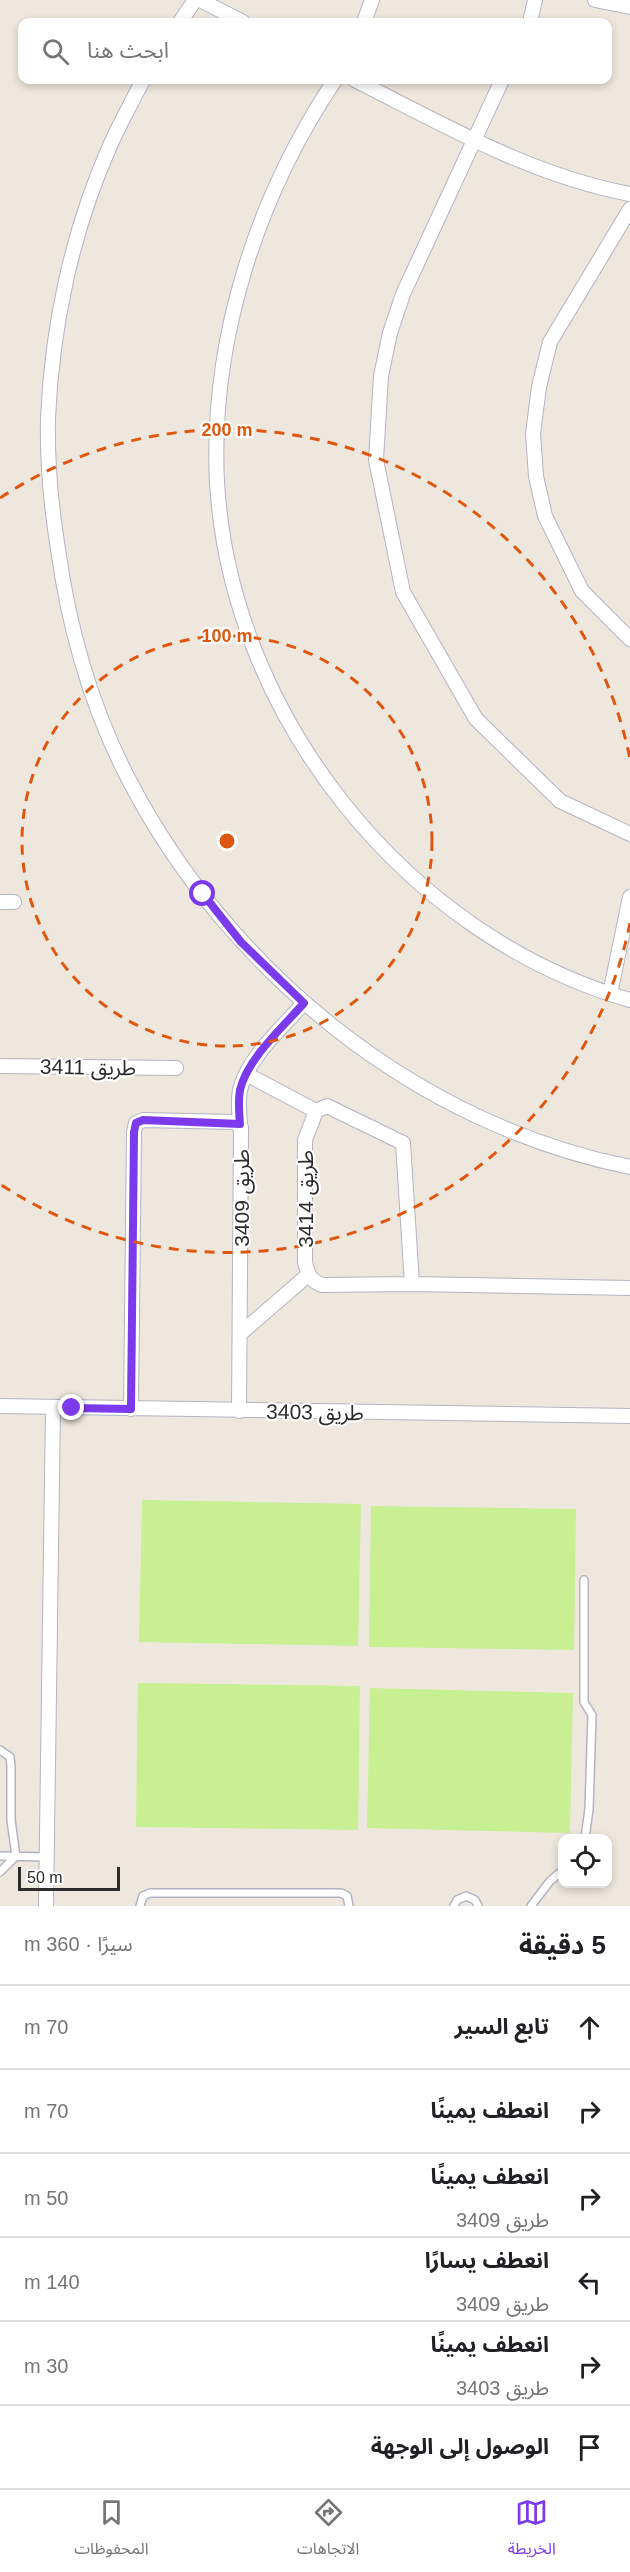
<!DOCTYPE html>
<html lang="ar">
<head>
<meta charset="utf-8">
<style>
	body { margin:0; font-family:Helvetica,"Noto Sans Arabic",sans-serif; background:#f6f6f6; color:#202124; direction:rtl }
	.controls { position:absolute; right:18px; bottom:18px; display:grid; overflow:hidden; border-radius:12px; box-shadow:0 3px 9px #0003 }
	.controls button { width:54px; height:54px; display:grid; place-items:center; padding:0; border:0; border-bottom:2px solid #e0e0e0; background:#fff; color:#202124; font:30px sans-serif }
	.scale { position:absolute; left:18px; bottom:15px; width:102px; box-sizing:border-box; padding-left:6px; border:3px solid #2c2c2c; border-top:0; font-size:16px; line-height:21px; white-space:nowrap; color:#2c2c2c; -webkit-text-stroke:4px #fff; paint-order:stroke }
	.stop { position:absolute; width:18px; height:18px; margin:-14px; border:4px solid #7c3aed; border-radius:50%; background:#fff }
	.stop.end { background:#7c3aed; border-color:#fff; box-shadow:0 2px 6px #0008 }
	.list { margin:0; padding:0; list-style:none }
	h2 { display:flex; justify-content:space-between; align-items:center; height:78px; margin:0; padding:0 24px; font-size:26px }
	h2 small { font-size:20px; font-weight:400; color:#757577 }
	.list li { display:grid; grid-template-columns:39px 1fr auto; gap:18px; align-items:center; box-sizing:border-box; height:84px; padding:0 24px; border-top:2px solid #e0e0e0 }
	.list b { display:block; font-size:22px; white-space:nowrap }
	.list p { margin:0; font-size:20px; white-space:nowrap; color:#757577 }
	.list em { font-size:20px; font-style:normal; color:#757577 }
	.icon { flex:none; width:33px; height:33px; fill:none; stroke:currentColor; stroke-width:2; stroke-linecap:round; stroke-linejoin:round }
	.map { position:relative; flex:none; width:630px; height:1906px; overflow:hidden; direction:ltr }
	.search { position:absolute; background:#fff; box-shadow:0 3px 9px #0003; left:18px; right:18px; top:18px; height:66px; display:flex; align-items:center; gap:15px; box-sizing:border-box; padding:0 21px; border-radius:12px; color:#757577; font-size:22px }
	.sheet { height:582px; background:#fff }
	nav { display:flex; justify-content:space-around; align-items:center; box-sizing:border-box; height:84px; border-top:2px solid #e0e0e0; background:#fff; font-size:16px; color:#757577 }
	nav a { display:grid; justify-items:center; gap:3px }
	nav .on { color:#7c3aed }
	.map>svg:first-child { display:block }
</style>
</head>
<body>
<div class="map">
<svg width="630" height="1906" viewBox="0 0 630 1906">
	<rect width="100%" height="100%" fill="#eee7de"/>
	<!-- pitch -->
	<path fill="#c9ef93" d="M142 1500 361 1504 358 1646 139 1642Z
		M371 1506 576 1509 574 1650 369 1647Z
		M138 1683 360 1686 358 1830 136 1827Z
		M370 1688 573 1693 570 1833 367 1828Z"/>
	<g fill="none" stroke-linecap="round" stroke-linejoin="round">
		<!-- lane casing -->
		<g stroke="#b2b4c0" stroke-width="10">
			<path id="lane" d="M584 1580V1702L592 1715 589 1809 585 1838
				M0 1750 10 1757 11 1766V1820L16 1856 0 1872
				M0 1856 47 1857
				M140 1906 143 1896 150 1893H341L347 1896 349 1906
				M454 1906 457 1900 466 1896 475 1900 478 1906
				M531 1906 550 1881 562 1871"/>
		</g>
		<!-- street casing -->
		<g stroke="#b2b4c0" stroke-width="16">
			<path id="street" d="M200 0 243 22
				M595 0 630 7
				M180 22 195 0
				M364 22 372 0
				M530 22 535 0
				M143 80C132 102 119 125 109 148 72 232 52 326 48 418 47 462 51 506 58 549 69 629 92 709 129 780 229 972 416 1124 630 1167
				M335 80C257 196 210 341 217 482 230 715 406 936 630 1000
				M355 80C442 124 532 176 630 194
				M502 80 403 294 390 333 381 376 376 460 403 592 476 719 560 801 630 834
				M630 209 550 342 539 387 533 434 536 476 545 516 582 591 630 639
				M0 902H14
				M610 994 630 897
				M0 1066 176 1068
				M246 1074 316 1111
				M240 1123C239 1113 238 1101 240 1090 248 1057 282 1028 304 1003
				M412 1284 403 1143 327 1106 316 1111 305 1140V1262C308 1275 310 1280 322 1285L412 1284 630 1288
				M241 1333 308 1275
				M0 1406 630 1416
				M131 1409 134 1132 136 1123 143 1120 235 1122 241 1127 239 1411
				M46 1906 53 1407"/>
		</g>
		<!-- lane -->
		<use href="#lane" stroke="#fff" stroke-width="7"/>
		<!-- street -->
		<use href="#street" stroke="#fff" stroke-width="14"/>
	</g>
	<g fill="none" stroke-linecap="round" stroke-linejoin="round">
		<!-- route -->
		<path stroke="#7c3aed" stroke-width="8" d="M72 1408 131 1409 134 1132 136 1123 143 1120 240 1124C239 1113 238 1101 240 1090 247 1059 283 1027 304 1003L241 942 203 894"/>
	</g>
	<!-- distance rings -->
	<g fill="none" stroke="#df570e" stroke-width="3" stroke-dasharray="10 8">
		<circle cx="227" cy="841" r="205"/>
		<path d="M630 923A411 411 0 0 1 0 1184M0 498A411 411 0 0 1 630 759"/>
	</g>
	<g text-anchor="middle" dominant-baseline="central" stroke-width="4.5" stroke-linejoin="round" paint-order="stroke">
		<!-- street labels -->
		<g font-size="21" fill="#2c2c2c" stroke="#fff">
			<text transform="translate(88 1067) rotate(1)">طريق 3411</text>
			<text transform="translate(241 1198) rotate(-90)">طريق 3409</text>
			<text transform="translate(305 1199) rotate(-90)">طريق 3414</text>
			<text transform="translate(315 1412) rotate(1)">طريق 3403</text>
		</g>
	</g>
	<circle cx="227" cy="841" r="9" fill="#df570e" stroke="#fff" stroke-width="3"/>
	<g font-size="18" text-anchor="middle" font-weight="bold" fill="#df570e" stroke="#fff" stroke-width="4.5" stroke-linejoin="round" paint-order="stroke">
		<text x="227" y="436">200 m</text>
		<text x="227" y="642">100 m</text>
	</g>
</svg>
<div class="controls">
<button><svg class="icon" aria-label="locate" viewBox="0 0 24 24"><circle cx="12" cy="12" r="6"/><path d="M12 2v4M12 18v4M2 12h4M18 12h4"/></svg></button>
</div>
<div class="scale">50 m</div>
<div class="stop" style="left:203px;top:894px"></div>
<div class="stop end" style="left:72px;top:1408px"></div>
<div class="search"><svg class="icon" aria-label="search" viewBox="0 0 24 24"><circle cx="10" cy="10" r="6"/><path d="M15 15l6 6"/></svg>ابحث هنا</div>
</div>
<section class="sheet">
<h2>5 دقيقة<small>سيرًا · 360 m</small></h2>
<ul class="list">
<li><svg class="icon" aria-label="ahead" viewBox="0 0 24 24"><path d="M12 20V5M6 11l6-6 6 6"/></svg><div><b>تابع السير</b></div><em>70 m</em></li>
<li><svg class="icon" aria-label="right" viewBox="0 0 24 24"><path d="M7 20v-9h11M14 6l5 5-5 5"/></svg><div><b>انعطف يمينًا</b></div><em>70 m</em></li>
<li><svg class="icon" aria-label="right" viewBox="0 0 24 24"><path d="M7 20v-9h11M14 6l5 5-5 5"/></svg><div><b>انعطف يمينًا</b><p>طريق 3409</p></div><em>50 m</em></li>
<li><svg class="icon" aria-label="left" viewBox="0 0 24 24"><path d="M17 20v-9H6M10 6l-5 5 5 5"/></svg><div><b>انعطف يسارًا</b><p>طريق 3409</p></div><em>140 m</em></li>
<li><svg class="icon" aria-label="right" viewBox="0 0 24 24"><path d="M7 20v-9h11M14 6l5 5-5 5"/></svg><div><b>انعطف يمينًا</b><p>طريق 3403</p></div><em>30 m</em></li>
<li><svg class="icon" aria-label="arrive" viewBox="0 0 24 24"><path d="M6 21V4h12l-3 4 3 4H6"/></svg><div><b>الوصول إلى الوجهة</b></div></li>
</ul>
</section>
<nav>
<a class="on"><svg class="icon" aria-label="map" viewBox="0 0 24 24"><path d="M3 6l6-2 6 2 6-2v14l-6 2-6-2-6 2zM9 4v14M15 6v14"/></svg>الخريطة</a>
<a><svg class="icon" aria-label="directions" viewBox="0 0 24 24"><path d="M12 3l9 9-9 9-9-9zM9 14v-3h6M13 9l2 2-2 2"/></svg>الاتجاهات</a>
<a><svg class="icon" aria-label="saved" viewBox="0 0 24 24"><path d="M7 4h10v16l-5-4-5 4z"/></svg>المحفوظات</a>
</nav>
</body>
</html>
